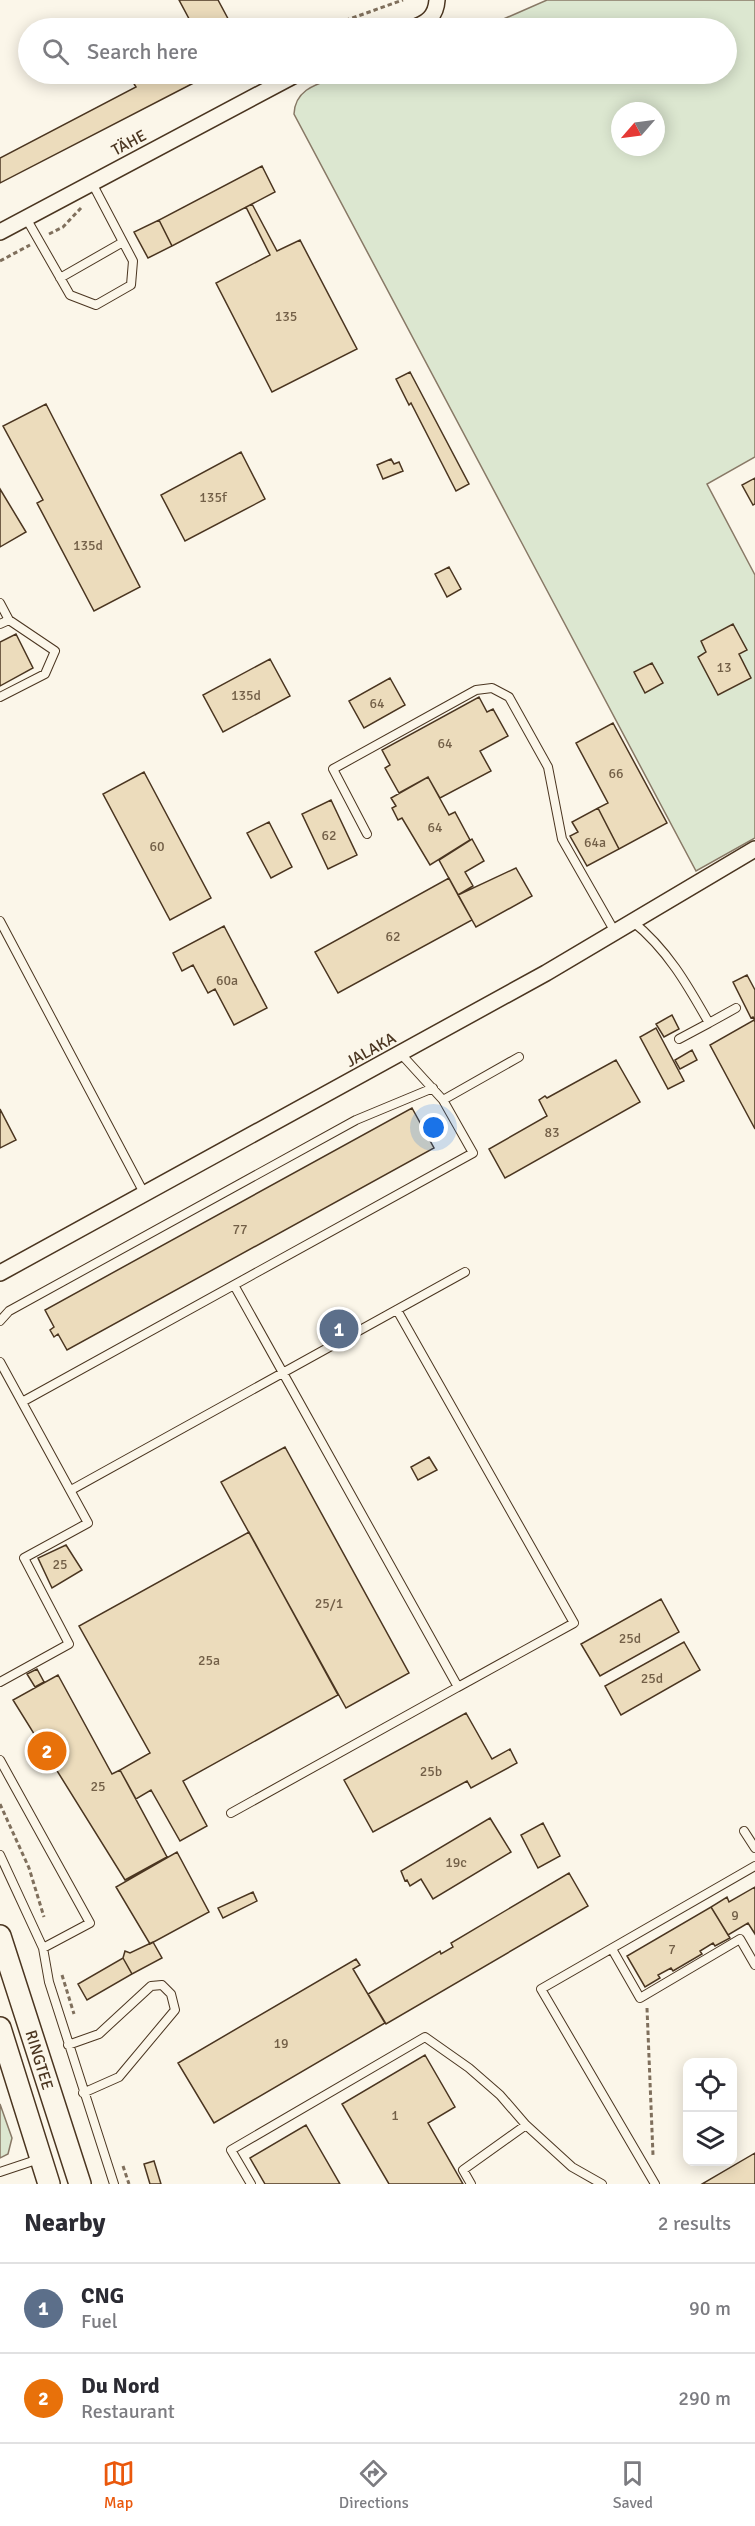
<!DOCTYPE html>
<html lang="en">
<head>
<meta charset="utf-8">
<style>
	body { margin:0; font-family:Signika,sans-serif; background:#f7f7f7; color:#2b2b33 }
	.controls { position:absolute; right:18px; bottom:18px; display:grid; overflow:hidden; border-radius:12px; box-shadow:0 3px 15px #0003 }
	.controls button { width:54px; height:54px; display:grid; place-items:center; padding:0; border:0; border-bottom:2px solid #e1e1e2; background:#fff; color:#2b2b33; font:30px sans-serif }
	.compass { position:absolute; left:611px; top:102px; width:54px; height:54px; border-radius:50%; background:#fff; box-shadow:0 3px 15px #0003; rotate:242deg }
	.you { position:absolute; left:434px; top:1128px; width:21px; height:21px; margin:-15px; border:4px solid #fff; border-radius:50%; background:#1a73e8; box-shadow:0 0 0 9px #1a73e833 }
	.badge { display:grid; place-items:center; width:39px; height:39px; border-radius:50%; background:#ea580c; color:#fff; font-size:20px; font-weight:700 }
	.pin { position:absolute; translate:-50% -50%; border:3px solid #fff; box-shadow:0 2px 6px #0006 }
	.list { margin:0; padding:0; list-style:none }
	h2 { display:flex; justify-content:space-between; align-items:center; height:78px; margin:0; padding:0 24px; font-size:26px }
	h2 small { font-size:20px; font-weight:400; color:#7c7c81 }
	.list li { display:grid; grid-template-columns:39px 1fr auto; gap:18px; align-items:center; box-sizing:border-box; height:90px; padding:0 24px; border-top:2px solid #e1e1e2 }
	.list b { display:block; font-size:22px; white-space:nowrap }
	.list p { margin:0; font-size:20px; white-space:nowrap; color:#7c7c81 }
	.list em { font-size:20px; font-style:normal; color:#7c7c81 }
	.icon { flex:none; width:33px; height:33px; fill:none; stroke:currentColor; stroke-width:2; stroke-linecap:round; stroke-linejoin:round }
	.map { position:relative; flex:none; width:755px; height:2184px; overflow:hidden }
	.search { position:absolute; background:#fff; box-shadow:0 3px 15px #0003; left:18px; right:18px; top:18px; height:66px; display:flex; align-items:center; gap:15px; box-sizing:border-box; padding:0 21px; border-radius:33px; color:#7c7c81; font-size:22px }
	.sheet { height:258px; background:#fff }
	nav { display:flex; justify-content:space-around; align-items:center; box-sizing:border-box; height:84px; border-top:2px solid #e1e1e2; background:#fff; font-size:16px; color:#7c7c81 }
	nav a { display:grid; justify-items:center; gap:3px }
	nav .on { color:#ea580c }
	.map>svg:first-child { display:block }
</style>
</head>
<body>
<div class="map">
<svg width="755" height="2184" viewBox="0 0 755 2184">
	<rect width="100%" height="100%" fill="#fbf6e9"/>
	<!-- green -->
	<path fill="#dce7d0" stroke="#887966" stroke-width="1.5" fill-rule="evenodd" d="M547 0H755V457L707 484 755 575V838L696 871 294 114C295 86 323 83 345 74H726V28H483ZM620 111H656V147H620Z
		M0 2104 12 2138 8 2154 0 2158Z"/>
	<!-- building -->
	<path fill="#ecdcbc" stroke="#4a3520" stroke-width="1.5" d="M179 0H218L233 28H194Z
		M128 74H211L0 183V158L136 87Z
		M262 166 275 192 172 246 159 220Z
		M252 204 277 251 300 240 357 349 272 392 216 283 270 255 246 207Z
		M159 220 172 246 148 258 134 232Z
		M410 372 469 484 456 491 411 403 409 405 396 379Z
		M46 404 140 587 94 611 37 503 43 500 3 426Z
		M241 452 265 499 185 541 161 495Z
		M391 459 394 464 399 462 403 471 383 479 377 465Z
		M755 478V504L753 505 742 485Z
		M0 489 26 532 0 547Z
		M449 567 461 589 447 597 435 574Z
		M733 624 747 650 739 654 751 678 718 695 698 657 706 652 701 641Z
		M16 634 33 668 0 686V642Z
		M270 659 290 696 223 732 203 695Z
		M652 663 663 683 645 693 634 672Z
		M390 678 405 705 364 728 349 701Z
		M479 697 487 712 493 709 508 736 480 751 491 771 440 798 428 777 399 793 385 768 390 765 382 750Z
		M613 723 667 823 619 849 598 808 608 803 576 743Z
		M144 772 211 898 170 920 103 794Z
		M428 777 449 815 455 812 470 840 430 865 402 818 398 820 392 808 396 806 391 798Z
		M331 800 357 855 328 869 302 814Z
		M598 808 619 849 587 866 570 836 578 832 572 822Z
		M269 822 292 867 271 878 247 833Z
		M472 839 484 861 465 872 473 886 458 895 439 860Z
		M516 868 532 896 476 927 458 895Z
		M449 878 472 920 338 993 315 952Z
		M224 926 267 1008 234 1025 215 989 208 993 193 965 182 971 173 953Z
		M747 975 755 990V1021L753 1017 751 1018 733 982Z
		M672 1015 679 1029 664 1037 656 1024Z
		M754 1020 755 1022V1129L710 1045Z
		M656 1028 684 1081 668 1089 640 1037Z
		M692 1050 697 1060 680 1069 675 1060Z
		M616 1060 640 1102 505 1178 489 1149 547 1116 539 1100 545 1096 547 1098Z
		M412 1108 434 1148 67 1350 58 1334 54 1337 50 1330 54 1327 45 1310Z
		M0 1109 16 1140 0 1148Z
		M285 1447 409 1673 346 1708 221 1482Z
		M429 1457 437 1470 418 1480 411 1467Z
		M249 1532 338 1695 183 1781 207 1826 180 1841 151 1790 136 1799 120 1770 150 1753 79 1626Z
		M66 1545 82 1570 52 1588 38 1558Z
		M661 1599 679 1632 600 1676 581 1644Z
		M684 1642 700 1670 621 1715 605 1686Z
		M37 1669 44 1682 35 1687 27 1674Z
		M58 1675 112 1774 120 1770 167 1857 125 1880 13 1700Z
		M466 1713 492 1759 510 1749 517 1763 471 1788 467 1781 373 1832 344 1780Z
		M490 1818 511 1852 433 1899 421 1879 410 1886 407 1880 405 1881 401 1871Z
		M543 1823 560 1856 538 1868 521 1835Z
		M177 1852 209 1912 150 1944 116 1887Z
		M569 1873 588 1906 386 2024 368 1994 440 1951 441 1954 453 1947 451 1943Z
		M755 1887V1934L748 1923 728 1935 711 1907 727 1897 729 1902Z
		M253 1892 257 1901 223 1918 218 1908Z
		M711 1907 730 1938 715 1946 713 1943 700 1951 702 1954 673 1971 671 1968 658 1975 660 1978 645 1987 627 1956Z
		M153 1942 162 1958 132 1974 123 1958 125 1951 130 1953Z
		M123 1958 132 1974 87 2000 78 1984Z
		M356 1959 360 1965 353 1969 385 2023 214 2123 178 2063Z
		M425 2055 455 2107 428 2123 463 2184H389L342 2104Z
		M306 2125 340 2184H265L250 2158Z
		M755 2153V2184H702Z
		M154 2161 161 2184H150L144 2164Z"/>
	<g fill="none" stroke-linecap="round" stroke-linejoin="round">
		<!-- lane casing -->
		<g stroke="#4a3520" stroke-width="10">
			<path id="lane" d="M26 218 70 295 96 305 131 285 133 261 92 183
				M60 278 123 242
				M0 603 9 620 55 651 45 674 0 697
				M0 624 9 620
				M367 834 333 769 476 690 492 688 509 697 548 767 562 839 615 932
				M0 921 144 1193
				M632 921C667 949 687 984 709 1023L679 1039
				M709 1023 736 1008
				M443 1100 519 1057
				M397 1310 574 1623 458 1687
				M0 1321 9 1311 356 1120 433 1088
				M0 1362 88 1523 24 1558 69 1644 0 1682
				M22 1402 473 1153 443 1100 401 1054
				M71 1490 465 1272
				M0 1760 90 1923 43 1948
				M231 1813 458 1687 234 1285
				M744 1831 755 1848
				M0 1855 43 1948 49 1982 114 2184
				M612 1949 640 1998 740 1939 755 1965
				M68 2045 99 2034 151 1986 162 1985 171 1994 175 2010 119 2077 83 2093
				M0 2172 39 2159
				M251 2184 231 2150 425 2037 469 2068 500 2095 526 2125 572 2167 602 2184
				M471 2184 463 2170 526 2125
				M655 2184 541 1989 755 1866"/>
		</g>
		<!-- street casing -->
		<g stroke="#4a3520" stroke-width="18">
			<path id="street" d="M411 28C427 24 436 16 437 0
				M0 232 297 74
				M0 1273 546 973 755 849"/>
		</g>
		<!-- secondary casing -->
		<g stroke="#4a3520" stroke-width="24">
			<path id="secondary" d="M0 1936 80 2184
				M0 2028 49 2184"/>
		</g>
		<!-- path -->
		<path stroke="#7f6f5c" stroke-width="3" stroke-dasharray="4.5 3" stroke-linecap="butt" d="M324 28 403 0
			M49 234 63 227 81 208
			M0 261 30 245
			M0 1804 29 1868 44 1917
			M62 1975 74 2014
			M647 2008 653 2155
			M123 2166 129 2184"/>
		<!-- lane -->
		<use href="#lane" stroke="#fbf6e9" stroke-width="8"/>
		<!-- street -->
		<use href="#street" stroke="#fbf6e9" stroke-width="15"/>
		<!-- secondary -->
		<use href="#secondary" stroke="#fbf6e9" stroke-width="21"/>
	</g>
	<g text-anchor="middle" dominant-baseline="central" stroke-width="4.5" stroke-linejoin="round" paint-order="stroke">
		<!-- number labels -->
		<g font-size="14" fill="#725f47">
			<text x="286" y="316">135</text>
			<text x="213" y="497">135f</text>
			<text x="88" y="545">135d</text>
			<text x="724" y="667">13</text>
			<text x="246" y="695">135d</text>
			<text x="377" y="703">64</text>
			<text x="445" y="743">64</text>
			<text x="616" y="773">66</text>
			<text x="435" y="827">64</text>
			<text x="329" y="835">62</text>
			<text x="595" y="842">64a</text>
			<text x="157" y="846">60</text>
			<text x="393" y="936">62</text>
			<text x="227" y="980">60a</text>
			<text x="552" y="1132">83</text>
			<text x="240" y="1229">77</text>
			<text x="60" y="1564">25</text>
			<text x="329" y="1603">25/1</text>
			<text x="630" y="1638">25d</text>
			<text x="209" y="1660">25a</text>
			<text x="652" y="1678">25d</text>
			<text x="431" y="1771">25b</text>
			<text x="98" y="1786">25</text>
			<text x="456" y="1862">19c</text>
			<text x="735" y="1915">9</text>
			<text x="672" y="1949">7</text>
			<text x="281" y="2043">19</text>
			<text x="395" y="2115">1</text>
		</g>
		<!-- street labels -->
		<g font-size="16" fill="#4a3520" stroke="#fbf6e9">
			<text transform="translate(129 143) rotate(-28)">TÄHE</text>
			<text transform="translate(371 1050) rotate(-29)">JALAKA</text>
			<text transform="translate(39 2060) rotate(73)">RINGTEE</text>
		</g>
	</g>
</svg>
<div class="controls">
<button><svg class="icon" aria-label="locate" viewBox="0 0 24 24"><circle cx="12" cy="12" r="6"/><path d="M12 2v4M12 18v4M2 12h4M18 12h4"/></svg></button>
<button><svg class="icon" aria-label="layers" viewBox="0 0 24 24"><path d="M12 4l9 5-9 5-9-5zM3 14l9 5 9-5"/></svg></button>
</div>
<svg class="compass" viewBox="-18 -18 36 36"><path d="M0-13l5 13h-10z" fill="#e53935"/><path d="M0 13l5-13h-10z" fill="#7c7c81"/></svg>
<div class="you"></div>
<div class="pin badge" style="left:339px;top:1329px;background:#5c6f8a">1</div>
<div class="pin badge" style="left:47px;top:1751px;background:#e8710a">2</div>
<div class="search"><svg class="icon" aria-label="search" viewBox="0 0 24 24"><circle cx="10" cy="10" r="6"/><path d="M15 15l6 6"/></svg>Search here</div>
</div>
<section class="sheet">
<h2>Nearby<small>2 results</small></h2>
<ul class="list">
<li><span class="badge" style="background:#5c6f8a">1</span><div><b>CNG</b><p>Fuel</p></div><em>90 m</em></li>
<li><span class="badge" style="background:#e8710a">2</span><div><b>Du Nord</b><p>Restaurant</p></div><em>290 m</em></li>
</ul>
</section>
<nav>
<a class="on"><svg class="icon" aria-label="map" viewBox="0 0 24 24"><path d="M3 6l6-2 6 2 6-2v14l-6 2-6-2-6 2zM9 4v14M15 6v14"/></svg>Map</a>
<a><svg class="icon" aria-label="directions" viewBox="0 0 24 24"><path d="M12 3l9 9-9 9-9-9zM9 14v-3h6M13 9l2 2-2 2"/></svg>Directions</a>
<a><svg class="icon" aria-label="saved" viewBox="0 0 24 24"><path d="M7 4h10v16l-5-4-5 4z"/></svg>Saved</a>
</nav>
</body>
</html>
